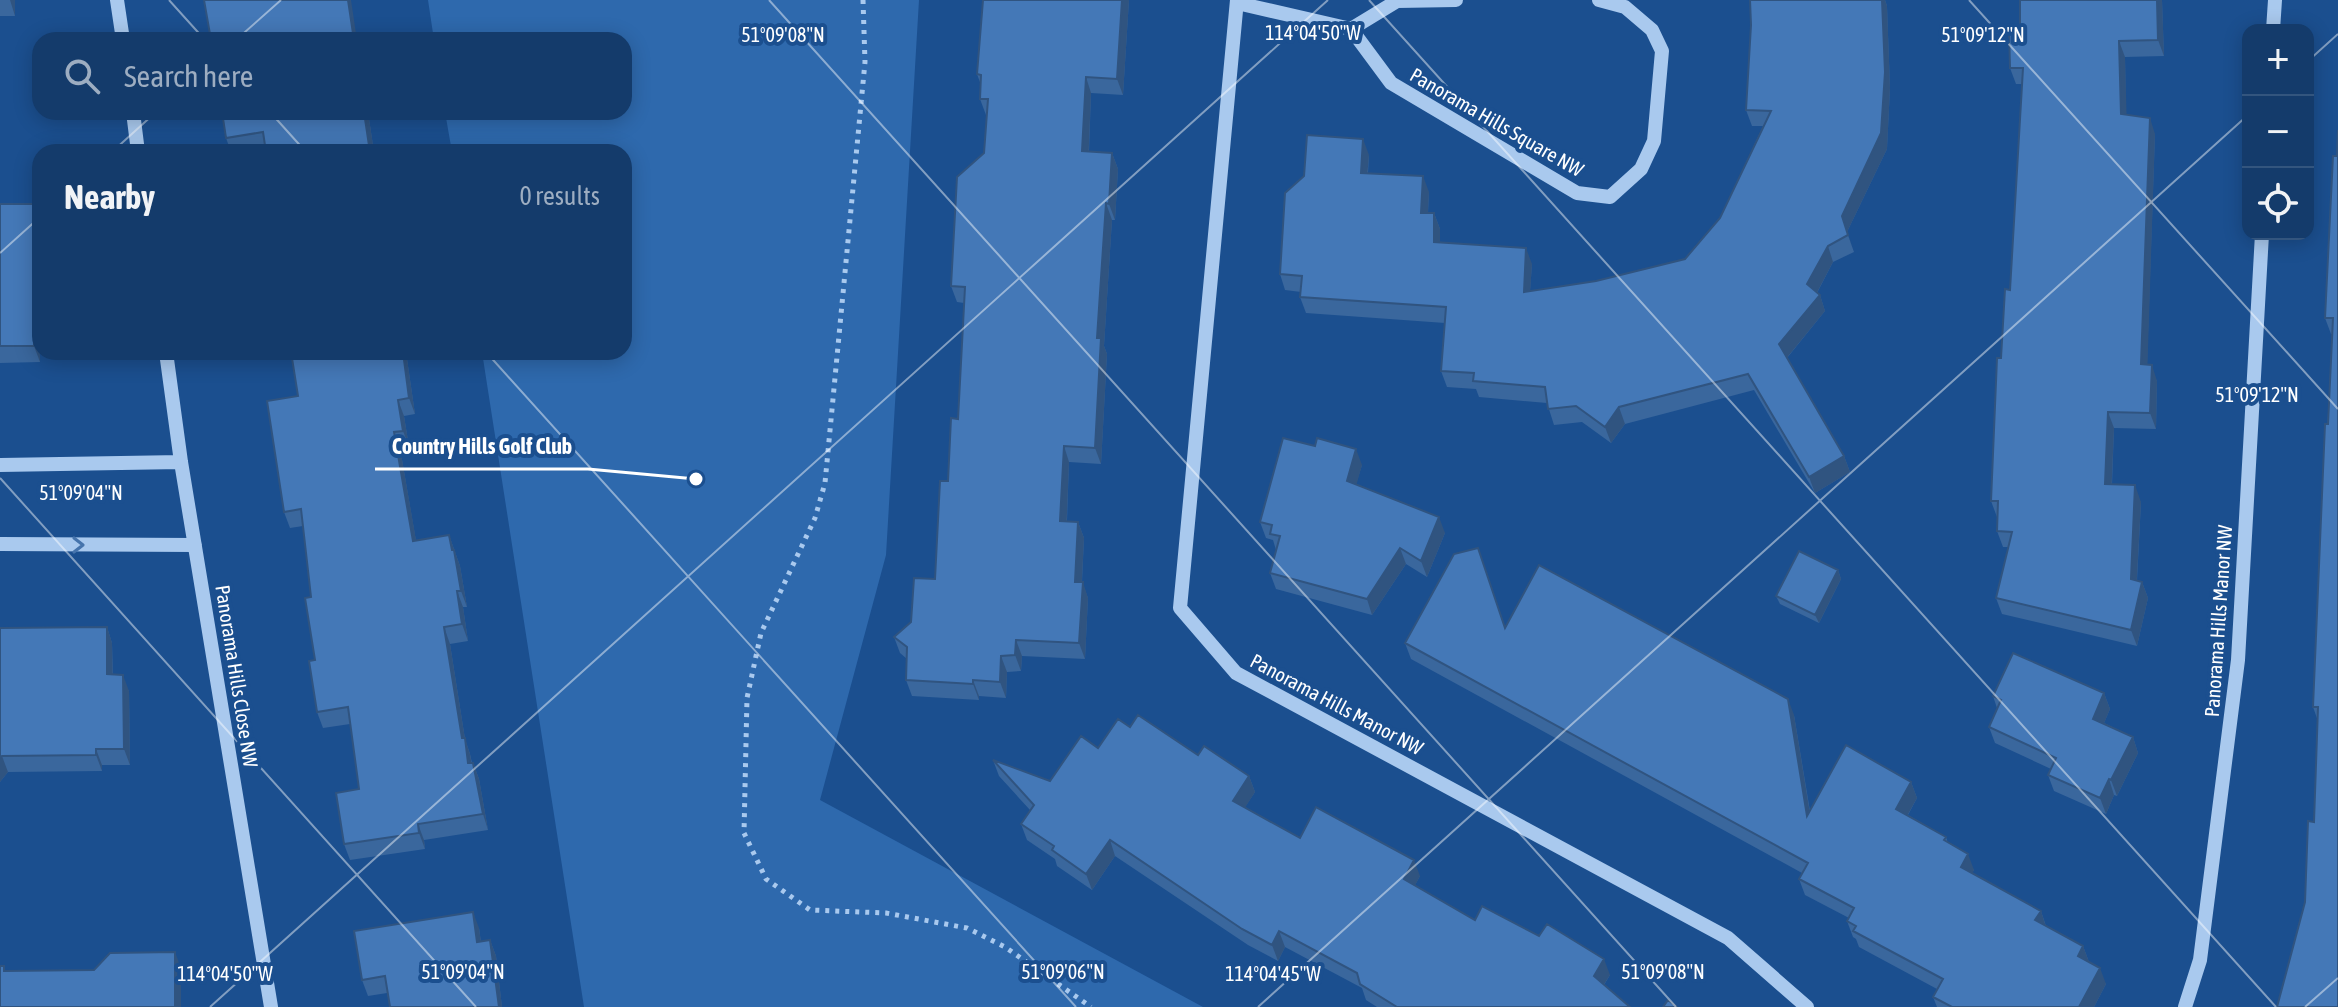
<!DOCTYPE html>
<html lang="en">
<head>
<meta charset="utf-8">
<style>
	body { margin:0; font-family:"Asap Condensed",sans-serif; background:#214673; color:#f1f3f6 }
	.controls { position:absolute; right:24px; top:24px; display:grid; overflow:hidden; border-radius:16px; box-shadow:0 4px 20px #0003 }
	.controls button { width:72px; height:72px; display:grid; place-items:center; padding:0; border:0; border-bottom:2px solid #33557e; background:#143b6b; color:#f1f3f6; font:40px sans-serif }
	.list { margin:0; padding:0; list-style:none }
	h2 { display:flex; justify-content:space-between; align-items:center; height:104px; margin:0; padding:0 32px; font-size:34px }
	h2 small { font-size:26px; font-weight:400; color:#9dadc1 }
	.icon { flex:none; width:44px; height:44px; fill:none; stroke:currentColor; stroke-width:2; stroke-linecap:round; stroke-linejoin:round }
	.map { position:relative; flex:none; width:2338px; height:1007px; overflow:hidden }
	.search { position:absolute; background:#143b6b; box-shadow:0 4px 20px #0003; left:32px; top:32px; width:600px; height:88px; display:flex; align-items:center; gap:20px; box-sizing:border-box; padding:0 28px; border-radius:24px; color:#9dadc1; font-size:30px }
	.panel { position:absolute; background:#143b6b; box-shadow:0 4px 20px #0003; left:32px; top:144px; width:600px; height:216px; border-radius:24px }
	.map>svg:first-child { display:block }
</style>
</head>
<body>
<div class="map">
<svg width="2338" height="1007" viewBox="0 0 2338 1007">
	<rect width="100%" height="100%" fill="#1b4f8f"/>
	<!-- green -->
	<path fill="#2e69ad" d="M428 0H919L886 555 820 800 1203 1007H584L482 352H624V152H452L445 112H624V40H434Z"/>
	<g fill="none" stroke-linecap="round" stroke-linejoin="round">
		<!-- path -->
		<path stroke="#a9c9ee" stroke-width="5" stroke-dasharray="4 6" stroke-linecap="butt" d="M863 0 865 62 825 483 815 518 761 633 747 698 744 833 766 879 810 910 886 913 967 928 1005 947 1091 1007"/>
		<!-- minor -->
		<path stroke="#a9c9ee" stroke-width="14" d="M117 0 123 40
			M1237 0 1180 608 1236 673 1728 938 1807 1007
			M1237 3 1351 29
			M1351 29 1391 83 1577 193 1610 197 1641 169 1654 141 1662 51 1652 30 1625 7 1599 0
			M1351 29 1397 1 1456 0
			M2273 30 2275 0
			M133 112 138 152
			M166 352 181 462 271 1007
			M0 465 181 462
			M0 544 195 545
			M2185 1007 2200 960 2238 660 2262 234"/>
	</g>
	<!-- wall -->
	<path fill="#3a679d" d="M0 0H15V16H0Z
		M983 0H1129L1123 95 1091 93 1089 152 1112 153 1118 169 1115 220H1112L1104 346 1107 354 1101 464 1069 462 1067 521 1078 522 1084 538 1082 582 1088 598 1085 659 1022 656 1021 671 1007 672 1006 698 979 696V700L912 696 906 680 907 659 900 653 894 637 911 622 935 579 948 481 958 419 964 303 957 302 951 286 984 153 987 115H986L980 99 981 85 977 74Z
		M1750 0H1885L1887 6 1890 88 1887 149 1847 232 1854 252 1833 262 1817 293 1820 295 1825 311 1787 358 1844 456 1850 472 1815 493 1754 390 1625 424 1611 443 1582 422 1554 425 1547 403 1479 397 1476 389 1447 387 1441 371 1445 323 1306 313 1300 297 1301 292 1285 290 1280 274 1369 155 1368 173 1429 192 1428 213H1434L1440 229V243L1532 264 1530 291 1596 281 1685 259 1720 218 1763 126H1752L1746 110 1751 25Z
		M2162 0 2164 56 2125 57 2126 115 2155 134 2147 364 2157 381 2156 429 2114 428 2112 485 2141 502 2137 581 2142 582 2148 598 2137 646 2002 614 1996 598 2008 547H2003L1997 531V517L1991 501 2001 358 2010 290 2022 84H2016L2010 68 2020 29Z
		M368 112 374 152H266V149L246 152H231L226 138Z
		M2337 156 2338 1007 2305 902 2314 822 2318 721 2313 707 2332 334H2331L2325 318Z
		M0 204 40 217V362L0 363Z
		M291 352H406L415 414 404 416 409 447 400 448 416 541 449 535 460 566 467 607H463L468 641 450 644 465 739 470 754 472 763H473L479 779 488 830 424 840 425 849 350 860 344 844 359 789 350 724 323 728 317 712 311 597 303 526 290 528 284 512 298 396Z
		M1362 465 1356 484 1445 533 1427 577 1406 564 1372 615 1276 589 1270 573 1276 550 1273 540 1266 538 1260 522Z
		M1838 570 1841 579 1819 623 1780 604 1776 596Z
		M107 627 112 643 113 674 129 691 130 765H102V771L8 772 0 782V628Z
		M1506 627 1794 715 1810 811 1911 782 1917 798 1908 815 1946 837 1948 843 1974 870 1972 873 2041 911 2046 926 2083 946 2089 962 2106 984 2094 1007H1937L1933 997 1937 989 1859 947 1856 939 1853 937 1847 921 1849 918 1805 895 1799 879 1802 873 1411 659 1405 643Z
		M2104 693 2110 709 2104 723 2133 737 2138 753 2117 796 2114 795 2106 814 2054 791 2048 775 2051 769 1995 743 1989 727 1997 708 1993 696Z
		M1130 727 1249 776 1255 792 1245 807 1300 838 1420 876 1415 885 1475 920 1610 975 1604 985 1630 1007H1377L1366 1000 1362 988 1285 947 1278 961 1248 945 1115 856 1092 890 1057 866 1055 859 1027 840 1021 824 1030 810 999 776 993 760 1050 781Z
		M479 928 481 942 490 940 496 956 502 1007H390L387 993 368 996 362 980Z"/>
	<!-- shaded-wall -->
	<path fill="#305480" d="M10 0H15V16Z
		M348 0H351L357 40H354Z
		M1122 0H1129L1123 95 1117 79Z
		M1881 0H1885L1887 6 1890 88 1887 149 1847 232 1854 252 1842 216Z
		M2157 0H2162L2164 56 2158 40Z
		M2119 41 2125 57 2127 131 2121 114Z
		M1086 77 1091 93 1088 168 1082 151Z
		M364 112H368L374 152H370Z
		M2150 118 2155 134 2147 380 2141 364Z
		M1363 139 1369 155 1366 189 1361 173Z
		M1112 153 1118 169 1115 220 1109 204Z
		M1423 176 1429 192 1427 229 1421 213Z
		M1106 203 1112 220 1104 346 1107 354 1101 464 1095 448 1097 338Z
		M35 204 40 218 35 217Z
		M1434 213 1440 229V258L1434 242Z
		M1828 246 1833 262 1813 300 1807 284Z
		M1526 248 1532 264 1529 308 1524 292Z
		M1820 295 1825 311 1785 360 1779 344Z
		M34 313 40 329V362L34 346Z
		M403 352H406L415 414 409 398Z
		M2152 365 2157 381 2156 429 2150 413Z
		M398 400 404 416 409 447 403 431Z
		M1619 407 1625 424 1611 443 1605 427Z
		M2108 412 2114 428 2111 500 2105 484Z
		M394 432 400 448 419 557 413 541Z
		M1064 446 1069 462 1066 537 1060 521Z
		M1356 449 1362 465 1353 497 1347 481Z
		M1844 456 1850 472 1815 493 1809 477Z
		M2135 485 2141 502 2136 595 2131 579Z
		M1439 517 1445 533 1427 577 1421 561Z
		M1078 522 1084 538 1081 598 1075 582Z
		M449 535 460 566 467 607 461 591Z
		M1400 548 1406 564 1372 615 1367 599Z
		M1838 570 1841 579 1819 623 1815 615Z
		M1083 582 1088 598 1085 659 1079 643Z
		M2142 582 2148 598 2137 646 2131 630Z
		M457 591 463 607 468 641 462 624Z
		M107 627 112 643 113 690 107 674Z
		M444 627 450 644 465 739 470 754 474 780 462 738Z
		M1016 640 1022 656 1021 671 1015 655Z
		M1001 656 1007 672 1006 698 1000 682Z
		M123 675 129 691 130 765 124 749Z
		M973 680 979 696V700L973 684Z
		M2104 693 2110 709 2099 735 2093 719Z
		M1788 699 1794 715 1813 832 1807 816Z
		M2133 737 2138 753 2117 796 2111 780Z
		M96 749 102 765V771L96 755Z
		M2 756 8 772 0 782V758Z
		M473 763 479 779 488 830 483 814Z
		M1249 776 1255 792 1239 817 1233 801Z
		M2109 779 2114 795 2106 814 2100 798Z
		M1911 782 1917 798 1902 825 1896 809Z
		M418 824 424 840 425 849 419 833Z
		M1110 840 1115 856 1092 890 1086 874Z
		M1968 854 1974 870 1967 883 1961 867Z
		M1414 860 1420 876 1410 895 1404 879Z
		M2041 911 2046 927 2035 920Z
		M473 912 479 928 483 958 477 942Z
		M1279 931 1285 947 1278 961 1272 945Z
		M490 940 496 956 502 1007H499Z
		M2083 946 2089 962 2078 956Z
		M175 952 181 968V1007H175Z
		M1604 959 1610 975 1599 992 1594 976Z
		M2100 968 2106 984 2094 1007H2079Z"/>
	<!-- building -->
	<path fill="#4478b7" stroke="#305480" stroke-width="2" d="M204 0H348L354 40H211Z
		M983 0H1122L1117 79 1086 77 1082 151 1112 153 1109 204 1106 203 1097 338H1101L1095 448 1064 446 1060 521 1078 522 1075 582H1083L1079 643 1016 640 1015 655 1001 656 1000 682 973 680V684L906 680 907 647 894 637 911 622 914 578 935 579 940 481H948L951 418 958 419 965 287 951 286 957 177 984 153 988 99H980L981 75 977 74Z
		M1750 0H1882L1885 72 1881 133 1842 216 1848 235 1828 246 1807 284 1820 295 1779 344 1844 456 1809 477 1748 374 1619 407 1605 427 1576 406 1548 409 1545 387 1473 381 1474 373 1441 371 1446 307 1300 297 1302 276 1280 274 1285 193 1304 176 1307 135 1363 139 1361 173 1423 176 1421 213H1434V242L1526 248 1524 292 1596 281 1685 259 1720 218 1771 111 1746 110 1751 25Z
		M2020 0H2157L2158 40 2119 41 2121 114 2150 118 2141 364 2152 365 2150 413 2108 412 2105 484 2135 485 2131 579 2142 582 2131 630 1996 598 2012 532 1997 531 1998 501H1991L1997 358H2001L2005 289 2010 290 2023 68H2010L2009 29H2020Z
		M222 112H364L370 152H266L263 132 226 138Z
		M2338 130V1007H2277L2305 902 2308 821 2314 822 2318 707H2313L2325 424H2328L2333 318H2325L2333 156H2337Z
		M0 204H35V217H40V313H34V346H0Z
		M291 352H403L409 398 398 400 403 431 394 432 413 541 449 535 452 550H454L461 591H457L462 624 444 627 462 738H465L468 763H473L483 814 418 824 419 833 344 844 336 793 359 789 348 707 317 712 309 661 315 660 305 598 311 597 301 509 284 512 267 401 298 396Z
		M1283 438 1315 446 1317 438 1356 449 1347 481 1439 517 1421 561 1400 548 1367 599 1270 573 1280 536 1270 534 1272 525 1260 522Z
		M1478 548 1505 628 1539 565 1788 699 1807 816 1846 745 1911 782 1896 809 1946 837 1944 840 1968 854 1961 867 2041 911 2035 920 2083 946 2078 956 2100 968 2079 1007H1952L1933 997 1943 979 1853 931 1856 926 1847 921 1854 908 1799 879 1808 863 1405 643 1454 554Z
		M1799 551 1838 570 1815 615 1776 596Z
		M107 627V674L123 675 124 749H96V755L2 756 0 758V628Z
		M2013 653 2104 693 2093 719 2133 737 2111 780 2109 779 2100 798 2048 775 2056 758 1989 727 2001 700 1993 696Z
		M1138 715 1198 755 1204 746 1249 776 1233 801 1300 838 1316 807 1414 860 1404 879 1475 920 1482 906 1539 936 1547 924 1604 959 1594 976 1630 1007H1397L1360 984 1357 973 1279 931 1272 945 1242 929 1110 840 1086 874 1052 850 1054 846 1021 824 1034 805 993 760 1050 781 1081 736 1098 748 1118 719 1130 727Z
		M473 912 477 942 490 940 499 1007H390L385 976 362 980 354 931Z
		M175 952V1007H0V966H4V971L94 970 110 953Z
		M1668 1000 1677 1007H1663Z"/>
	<!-- one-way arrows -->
	<defs><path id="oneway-chevron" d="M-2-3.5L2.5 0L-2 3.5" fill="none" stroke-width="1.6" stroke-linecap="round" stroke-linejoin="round" transform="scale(2)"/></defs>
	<use stroke="#4674ac" href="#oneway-chevron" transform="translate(78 545)"/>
	<!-- ticks -->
	<path fill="none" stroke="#fff" stroke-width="2" stroke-opacity="0.45" d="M169 0 205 40M769 0 1676 1007M1369 0 2276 1007M1969 0 2338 409M236 40 281 0M2308 61 2338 34M270 112 306 152M112 152 156 112M0 253 40 217M486 352 1076 1007M0 478 476 1007M210 1007 1328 0M1258 1007 2248 115M2305 1007 2338 978"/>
	<g text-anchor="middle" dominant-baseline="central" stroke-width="8" stroke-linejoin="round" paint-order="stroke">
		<!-- street labels -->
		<g font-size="20" fill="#fff" stroke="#1b4f8f">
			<text transform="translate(1497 122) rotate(30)">Panorama Hills Square NW</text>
			<text transform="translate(2218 621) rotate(-86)">Panorama Hills Manor NW</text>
			<text transform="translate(237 676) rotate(81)">Panorama Hills Close NW</text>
			<text transform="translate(1337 704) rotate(28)">Panorama Hills Manor NW</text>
		</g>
	</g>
	<g font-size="20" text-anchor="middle" fill="#fff" stroke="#1b4f8f" stroke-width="8" stroke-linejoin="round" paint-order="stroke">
		<text x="1313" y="40">114°04'50"W</text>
		<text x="783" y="42">51°09'08"N</text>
		<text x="1983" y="42">51°09'12"N</text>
		<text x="2257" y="402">51°09'12"N</text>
		<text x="81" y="500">51°09'04"N</text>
		<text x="463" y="979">51°09'04"N</text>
		<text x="1063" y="979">51°09'06"N</text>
		<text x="1663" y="979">51°09'08"N</text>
		<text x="225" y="981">114°04'50"W</text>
		<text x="1273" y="981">114°04'45"W</text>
	</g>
	<!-- callouts -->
	<path fill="none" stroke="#fff" stroke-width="3" d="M696 479L588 469H375"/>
	<circle fill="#fff" stroke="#1b4f8f" stroke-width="3" cx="696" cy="479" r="8"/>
	<g font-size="22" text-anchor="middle" font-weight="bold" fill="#fff" stroke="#1b4f8f" stroke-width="8" stroke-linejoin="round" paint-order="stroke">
		<text x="482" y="454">Country Hills Golf Club</text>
	</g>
</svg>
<div class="controls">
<button>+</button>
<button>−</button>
<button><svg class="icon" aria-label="locate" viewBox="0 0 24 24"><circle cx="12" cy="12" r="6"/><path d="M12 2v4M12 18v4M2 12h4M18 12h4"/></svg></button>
</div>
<div class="search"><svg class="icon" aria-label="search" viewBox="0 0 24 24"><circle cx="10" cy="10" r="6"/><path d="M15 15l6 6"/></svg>Search here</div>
<section class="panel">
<h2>Nearby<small>0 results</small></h2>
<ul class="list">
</ul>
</section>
</div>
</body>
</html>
